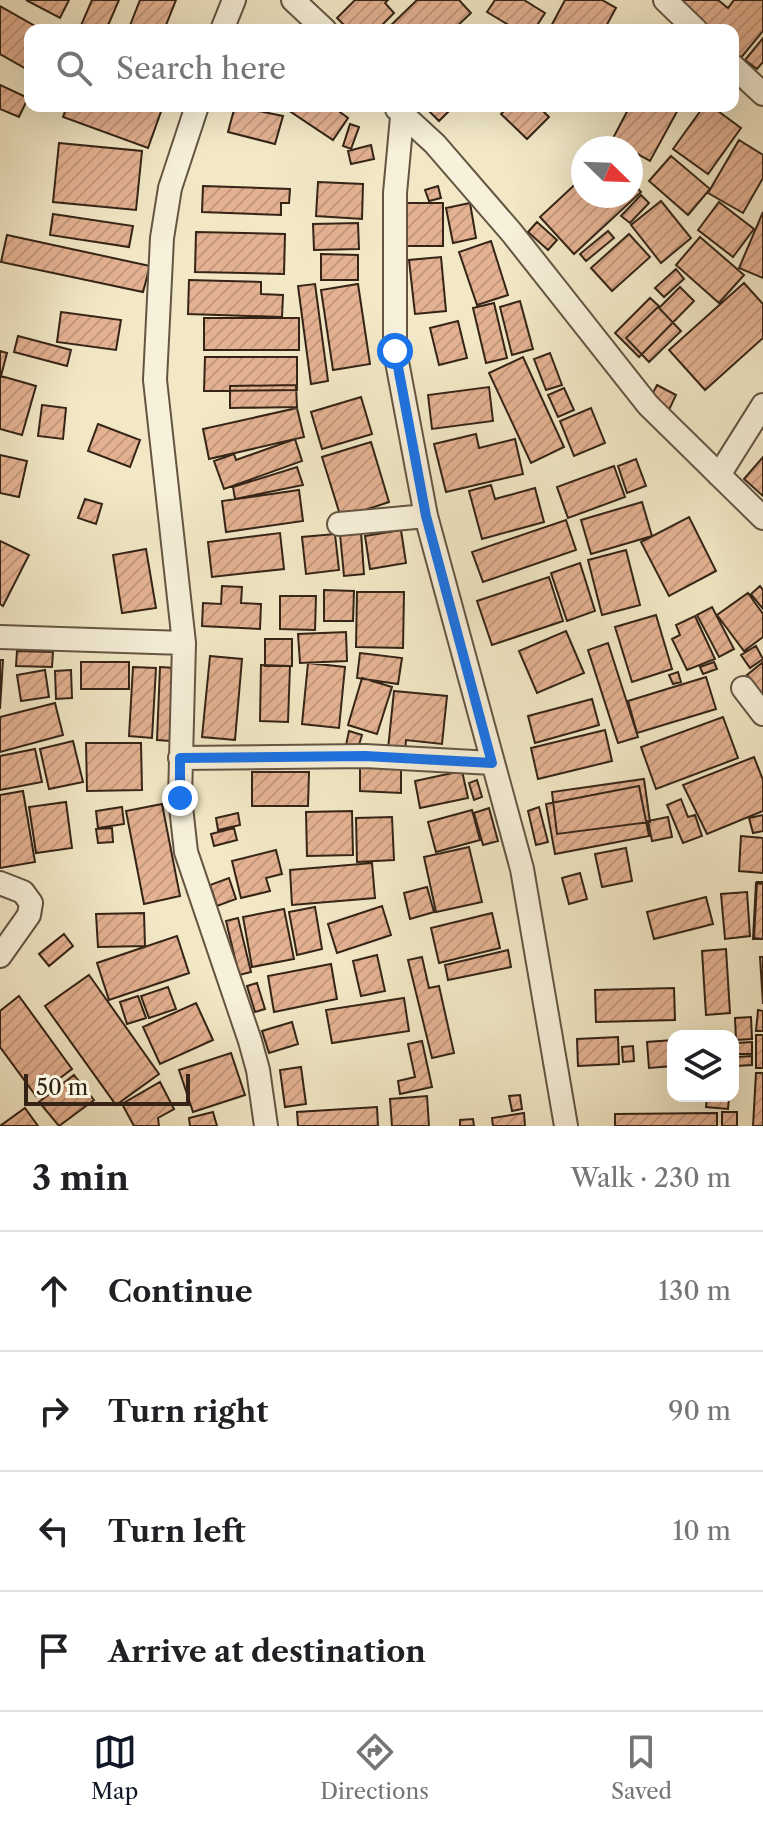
<!DOCTYPE html>
<html lang="en">
<head>
<meta charset="utf-8">
<style>
	body { margin:0; font-family:"Libre Caslon Text",serif; background:#f2f2f2; color:#202124 }
	.controls { position:absolute; right:24px; bottom:24px; display:grid; overflow:hidden; border-radius:16px; box-shadow:0 8px 32px #0002 }
	.controls button { width:72px; height:72px; display:grid; place-items:center; padding:0; border:0; border-bottom:2px solid #e0e0e0; background:#fff; color:#202124; font:40px sans-serif }
	.compass { position:absolute; left:571px; top:136px; width:72px; height:72px; border-radius:50%; background:#fff; box-shadow:0 8px 32px #0002; rotate:113deg }
	.scale { position:absolute; left:24px; bottom:20px; width:166px; box-sizing:border-box; padding-left:8px; border:4px solid #352416; border-top:0; font-size:22px; line-height:28px; white-space:nowrap; color:#352416; -webkit-text-stroke:6px #f7f0da; paint-order:stroke }
	.stop { position:absolute; width:24px; height:24px; margin:-18px; border:6px solid #1a73e8; border-radius:50%; background:#fff }
	.stop.end { background:#1a73e8; border-color:#fff; box-shadow:0 2px 8px #0008 }
	.list { margin:0; padding:0; list-style:none }
	h2 { display:flex; justify-content:space-between; align-items:center; height:104px; margin:0; padding:0 32px; font-size:34px }
	h2 small { font-size:26px; font-weight:400; color:#757577 }
	.list li { display:grid; grid-template-columns:52px 1fr auto; gap:24px; align-items:center; box-sizing:border-box; height:120px; padding:0 32px; border-top:2px solid #e0e0e0 }
	.list b { display:block; font-size:30px; white-space:nowrap }
	.list em { font-size:26px; font-style:normal; color:#757577 }
	.icon { flex:none; width:44px; height:44px; fill:none; stroke:currentColor; stroke-width:2; stroke-linecap:round; stroke-linejoin:round }
	.map { position:relative; flex:none; width:763px; height:1126px; overflow:hidden }
	.search { position:absolute; background:#fff; box-shadow:0 8px 32px #0002; left:24px; right:24px; top:24px; height:88px; display:flex; align-items:center; gap:20px; box-sizing:border-box; padding:0 28px; border-radius:16px; color:#757577; font-size:30px }
	.sheet { height:584px; background:#fff }
	nav { display:flex; justify-content:space-around; align-items:center; box-sizing:border-box; height:112px; border-top:2px solid #e0e0e0; background:#fff; font-size:22px; color:#757577 }
	nav a { display:grid; justify-items:center; gap:4px }
	nav .on { color:#111827 }
	.map>svg:first-child { display:block }
</style>
</head>
<body>
<div class="map">
<svg width="763" height="1126" viewBox="0 0 763 1126">
	<defs>
		<pattern id="building-hatch" width="6" height="6" patternUnits="userSpaceOnUse" patternTransform="scale(2)"><rect width="6" height="6" fill="#e4b292"/><path d="M-1 1l2-2M0 6l6-6M5 7l2-2" fill="none" stroke="#c4997d"/></pattern>
	</defs>
	<rect width="100%" height="100%" fill="#f2e8c6"/>
	<filter id="stains"><feTurbulence type="fractalNoise" baseFrequency=".0025" numOctaves="4"/><feColorMatrix values="0 0 0 0 .2 0 0 0 0 .09 0 0 0 0 .02 0 0 0 .5 -.17"/></filter>
	<radialGradient id="worn" r=".72"><stop offset=".6" stop-color="#630" stop-opacity="0"/><stop offset="1" stop-color="#630" stop-opacity=".3"/></radialGradient>
	<!-- building -->
	<path fill="url(#building-hatch)" stroke="#352416" stroke-width="2" d="M26 0H69L60 18Z
		M92 0H119L106 30H79Z
		M140 0H176L164 30 129 28Z
		M355 0H388L385 3 394 13 377 30H349L337 18Z
		M417 0H459L471 13 453 30H386Z
		M495 0H524L545 13 534 30H517L487 12Z
		M565 0H602L616 8 604 30H549Z
		M668 0H718L728 8 734 0H763V31L740 59 733 54V30H704Z
		M0 6 42 30H30V71L0 54Z
		M763 38V62L757 69 745 60Z
		M0 85 28 98 19 117 0 109Z
		M67 106H163L148 148 63 117Z
		M235 106 283 116 275 144 228 132Z
		M282 106H344L340 112 348 118 333 140Z
		M424 106H454L439 121Z
		M509 106H538L549 117 527 139 501 114Z
		M630 106H680L650 161 612 140Z
		M704 106H711L741 128 708 174 673 149Z
		M350 124 359 127 351 149 343 146Z
		M739 140 763 155V178L743 213 708 193Z
		M59 143 142 151 136 210 53 202Z
		M371 145 374 159 351 164 348 151Z
		M671 156 710 189 688 215 649 181Z
		M583 177V196H631V181L641 192 574 254 540 217Z
		M318 182 363 184 362 219 316 216Z
		M203 186 290 189 289 203H281V215L202 212Z
		M438 186 441 198 429 201 425 190Z
		M641 195 649 203 630 223 621 216Z
		M661 201 691 238 661 263 631 225Z
		M719 202 754 229 733 257 698 230Z
		M407 203H443V246H407Z
		M470 203 476 238 453 243 446 208Z
		M763 212V278L739 268Z
		M53 214 133 226 129 247 50 235Z
		M537 222 557 240 548 250 528 232Z
		M358 223 359 249 314 250 313 224Z
		M608 231 614 238 586 261 580 254Z
		M196 232 285 234 284 274 195 272Z
		M629 234 650 257 612 291 591 268Z
		M7 235 150 266 143 292 1 262Z
		M700 237 744 275 719 303 676 265Z
		M491 241 508 295 477 305 459 252Z
		M321 254 358 255V280H321Z
		M441 257 446 311 415 314 409 260Z
		M676 269 684 279 664 297 655 288Z
		M189 280 261 282V294L283 295 282 317 188 314Z
		M744 283 763 304V338L705 390 669 350Z
		M315 284 328 381 311 384 298 286Z
		M358 284 370 364 333 370 321 290Z
		M680 287 694 301 639 357 615 333 650 298 660 307Z
		M520 301 533 349 512 355 500 307Z
		M494 303 507 358 486 363 473 308Z
		M658 307 681 331 649 362 626 338Z
		M61 312 121 320 116 350 57 342Z
		M204 318H299V350H204Z
		M458 321 467 358 439 365 430 328Z
		M18 336 71 350 67 366 14 352Z
		M0 351 7 353 1 376 36 386 22 435 0 429Z
		M550 353 562 385 546 390 534 359Z
		M205 357H297V390L204 391Z
		M523 357 564 447 531 463 489 373Z
		M296 385 297 407 230 408V386Z
		M657 385 676 395 668 412 648 402Z
		M489 387 493 421 432 429 428 395Z
		M564 388 574 410 558 417 548 395Z
		M361 397 372 434 322 449 311 412Z
		M42 405 66 408 63 439 38 436Z
		M297 408 304 437 209 459 203 429Z
		M591 408 605 443 574 456 560 421Z
		M98 424 140 440 130 467 88 451Z
		M476 434 479 448 515 439 523 474 446 492 434 444Z
		M295 439 302 461 224 489 214 461 234 454 236 460Z
		M371 442 389 502 341 518 322 457Z
		M0 455 27 461 19 497 0 493Z
		M763 457V496L744 479Z
		M636 459 646 486 627 493 618 466Z
		M614 466 625 497 568 518 557 487Z
		M297 467 303 485 235 499 233 487Z
		M491 485 495 499 535 488 544 522 482 539 469 491Z
		M299 490 303 521 226 532 222 501Z
		M85 499 102 504 96 524 78 518Z
		M642 502 652 536 591 554 581 520Z
		M689 517 716 571 669 596 641 542Z
		M566 520 576 550 483 582 472 552Z
		M401 530 406 563 370 569 365 536Z
		M361 532 364 574 344 576 340 534Z
		M280 533 284 569 212 577 208 542Z
		M335 534 339 570 306 574 302 537Z
		M0 541 29 555 3 606 0 604Z
		M146 549 156 608 122 613 113 555Z
		M626 550 640 605 602 615 588 560Z
		M580 563 595 611 567 621 551 573Z
		M549 577 563 621 492 645 477 601Z
		M222 586 242 587 241 603 261 604 260 629 202 626 203 603 221 604Z
		M760 586 763 590V609L751 594Z
		M324 590 354 591 353 621H324Z
		M357 592H404L403 648 356 647Z
		M748 593 763 614V637L744 651 717 615Z
		M280 596H316L315 630 280 629Z
		M712 607 734 649 719 657 697 615Z
		M656 615 672 669 632 682 615 627Z
		M695 616 715 659 687 670 672 639 680 635 676 625Z
		M566 631 584 673 537 693 519 651Z
		M346 632 347 661 300 663 298 634Z
		M265 639H292V666H265Z
		M608 643 638 737 618 743 588 650Z
		M756 646 763 659 750 668 741 655Z
		M17 651 53 652 52 667 16 666Z
		M360 653 402 658 398 684 357 678Z
		M210 656 242 659 235 740 202 737Z
		M0 660H3L0 709Z
		M81 662H129V689H81Z
		M714 662 717 669 703 674 700 667Z
		M763 662V695L747 675Z
		M308 663 345 667 339 728 302 724Z
		M261 665 290 666 288 722 260 721Z
		M133 667 156 668 152 738 129 736Z
		M160 667 174 668 171 741 157 740Z
		M45 670 49 697 21 701 17 675Z
		M71 670 72 698 56 699 55 671Z
		M678 672 681 682 673 684 669 675Z
		M706 677 716 709 637 733 628 701Z
		M362 678 392 687 377 734 348 725Z
		M394 691 447 696 442 744 406 740 405 751 388 749Z
		M592 699 599 725 535 743 528 716Z
		M55 703 63 735 0 752V717Z
		M723 717 738 758 656 789 641 747Z
		M605 730 612 761 538 779 531 748Z
		M349 731 362 735 358 748 346 745Z
		M73 741 83 782 49 789 40 749Z
		M86 743H141L142 790 87 791Z
		M35 749 42 782 0 790V756Z
		M754 757 763 780V811L707 834 683 785Z
		M360 766 401 767V793L360 791Z
		M462 771 468 798 420 808 415 781Z
		M252 772H309L308 806H252Z
		M644 779 650 822 557 834 552 792Z
		M477 780 482 797 474 800 469 783Z
		M639 786 649 836 555 854 546 804Z
		M23 791 35 862 0 868V795Z
		M681 799 688 817 695 815 702 836 683 843 667 805Z
		M66 802 72 848 36 853 29 807Z
		M162 804 180 896 144 904 126 811Z
		M122 807 124 824 98 828 96 811Z
		M539 807 548 842 536 845 528 811Z
		M489 808 498 841 483 845 474 813Z
		M472 810 480 840 436 852 428 822Z
		M352 811 353 855 307 856 306 812Z
		M238 813 240 825 218 830 216 818Z
		M763 815V831L753 833 749 818Z
		M392 817 394 860 357 862 356 818Z
		M668 817 672 837 652 841 648 821Z
		M112 828 113 842 98 843 96 829Z
		M234 828 237 840 214 846 211 834Z
		M741 836 763 838V873L739 871Z
		M469 847 482 902 436 912 424 857Z
		M626 848 632 881 602 887 595 854Z
		M276 850 282 874 266 878 270 891 241 898 232 861Z
		M372 863 375 898 292 905 290 870Z
		M580 873 587 899 569 904 562 878Z
		M229 878 236 899 217 906 210 885Z
		M757 882H763V939L754 938Z
		M756 883 763 884V939H753Z
		M427 887 434 912 410 919 404 893Z
		M747 892 750 936 725 939 721 894Z
		M706 897 713 924 654 939 647 912Z
		M382 906 391 935 337 953 328 924Z
		M315 907 322 949 297 955 289 912Z
		M284 909 294 959 252 967 243 917Z
		M144 913 145 946 98 947 96 914Z
		M492 913 500 948 439 963 431 928Z
		M238 918 251 972 239 975 226 921Z
		M64 934 73 946 49 966 39 954Z
		M177 936 189 973 109 1000 97 963Z
		M726 949 730 1013 706 1015 702 951Z
		M508 950 511 967 448 980 445 965Z
		M377 955 385 991 361 996 353 961Z
		M422 957 429 988 439 986 454 1053 432 1058 408 960Z
		M760 957H763V1004Z
		M331 964 337 999 274 1012 268 976Z
		M89 975 159 1074 116 1105 45 1006Z
		M257 983 265 1009 255 1012 247 986Z
		M168 987 176 1009 149 1018 141 996Z
		M674 988 675 1020 596 1022 595 990Z
		M19 996 72 1069 36 1096 0 1047V1011Z
		M138 996 146 1018 127 1024 120 1002Z
		M404 998 409 1031 332 1043 326 1010Z
		M196 1003 213 1040 160 1064 143 1027Z
		M758 1010 763 1011V1031H756Z
		M751 1017 752 1039 736 1040 735 1018Z
		M292 1022 298 1044 269 1053 262 1031Z
		M756 1035H763V1068H756Z
		M618 1037 619 1064 578 1066 577 1039Z
		M673 1040V1066L649 1068 647 1042Z
		M422 1041 432 1087 400 1094 398 1081 415 1077 408 1044Z
		M752 1042V1054H737L736 1043Z
		M633 1046 634 1061 623 1062 622 1047Z
		M231 1053 245 1095 193 1112 179 1070Z
		M752 1056V1065L736 1066V1057Z
		M301 1067 306 1104 285 1107 280 1070Z
		M756 1073H763V1126H753Z
		M74 1075 94 1100 59 1126 39 1102Z
		M160 1082 174 1109 158 1118 159 1126H134L122 1104Z
		M520 1095 522 1109 512 1111 509 1096Z
		M427 1096 429 1126H392L390 1099Z
		M707 1096H729L728 1109 706 1107Z
		M377 1107 378 1126H298L297 1112Z
		M25 1108 38 1126H0Z
		M213 1112 217 1126H190L189 1118Z
		M722 1112H737V1126H722Z
		M524 1113 525 1126H493L492 1118Z
		M717 1113V1126H615V1114Z
		M473 1119 474 1126H460V1120Z"/>
	<g fill="none" stroke-linecap="round" stroke-linejoin="round">
		<!-- minor casing -->
		<g stroke="#645542" stroke-width="26">
			<path id="minor" d="M293 0 325 30
				M665 0 696 30
				M222 30 234 0
				M733 66 763 94
				M197 106 170 188 162 238 155 380 184 643 180 798 186 852 250 1041 258 1070 266 1126
				M397 109 435 144 512 233 648 405 763 518
				M402 117 395 193V351L426 516 522 869 566 1126
				M719 475 763 405
				M339 524 426 516
				M0 637 184 643
				M743 688 763 714
				M180 758 365 756 492 763
				M0 883 23 892 31 903 29 915 0 956"/>
		</g>
		<!-- minor -->
		<use href="#minor" stroke="#f7f0da" stroke-width="22"/>
	</g>
	<g fill="none" stroke-linecap="round" stroke-linejoin="round">
		<!-- route -->
		<path stroke="#1a73e8" stroke-width="10" d="M180 798V758L365 756 492 763 426 516 395 351"/>
	</g>
	<rect width="100%" height="100%" filter="url(#stains)"/>
	<rect width="100%" height="100%" fill="url(#worn)"/>
</svg>
<div class="controls">
<button><svg class="icon" aria-label="layers" viewBox="0 0 24 24"><path d="M12 4l9 5-9 5-9-5zM3 14l9 5 9-5"/></svg></button>
</div>
<svg class="compass" viewBox="-18 -18 36 36"><path d="M0-13l5 13h-10z" fill="#e53935"/><path d="M0 13l5-13h-10z" fill="#757577"/></svg>
<div class="scale">50 m</div>
<div class="stop" style="left:395px;top:351px"></div>
<div class="stop end" style="left:180px;top:798px"></div>
<div class="search"><svg class="icon" aria-label="search" viewBox="0 0 24 24"><circle cx="10" cy="10" r="6"/><path d="M15 15l6 6"/></svg>Search here</div>
</div>
<section class="sheet">
<h2>3 min<small>Walk · 230 m</small></h2>
<ul class="list">
<li><svg class="icon" aria-label="ahead" viewBox="0 0 24 24"><path d="M12 20V5M6 11l6-6 6 6"/></svg><div><b>Continue</b></div><em>130 m</em></li>
<li><svg class="icon" aria-label="right" viewBox="0 0 24 24"><path d="M7 20v-9h11M14 6l5 5-5 5"/></svg><div><b>Turn right</b></div><em>90 m</em></li>
<li><svg class="icon" aria-label="left" viewBox="0 0 24 24"><path d="M17 20v-9H6M10 6l-5 5 5 5"/></svg><div><b>Turn left</b></div><em>10 m</em></li>
<li><svg class="icon" aria-label="arrive" viewBox="0 0 24 24"><path d="M6 21V4h12l-3 4 3 4H6"/></svg><div><b>Arrive at destination</b></div></li>
</ul>
</section>
<nav>
<a class="on"><svg class="icon" aria-label="map" viewBox="0 0 24 24"><path d="M3 6l6-2 6 2 6-2v14l-6 2-6-2-6 2zM9 4v14M15 6v14"/></svg>Map</a>
<a><svg class="icon" aria-label="directions" viewBox="0 0 24 24"><path d="M12 3l9 9-9 9-9-9zM9 14v-3h6M13 9l2 2-2 2"/></svg>Directions</a>
<a><svg class="icon" aria-label="saved" viewBox="0 0 24 24"><path d="M7 4h10v16l-5-4-5 4z"/></svg>Saved</a>
</nav>
</body>
</html>
